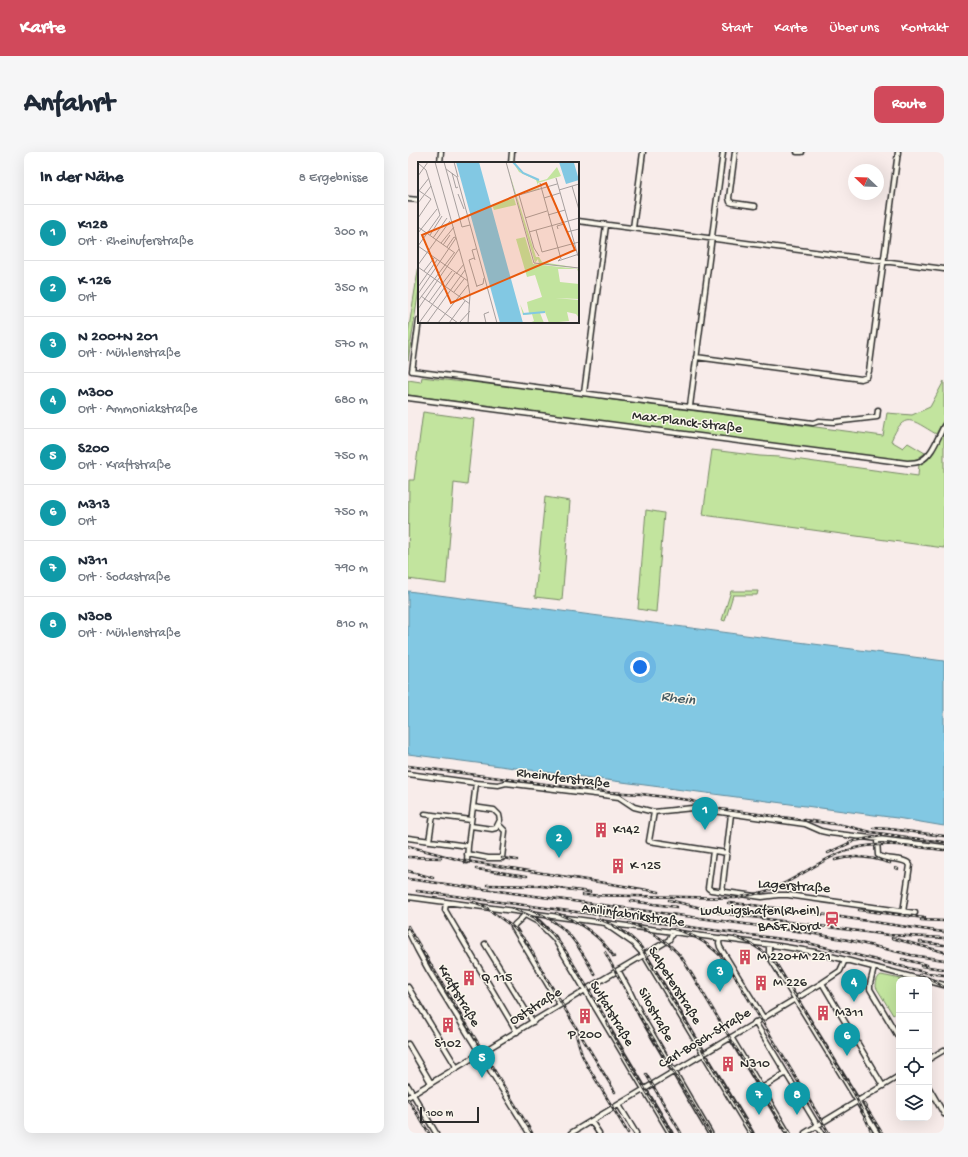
<!DOCTYPE html>
<html lang="de">
<head>
<meta charset="utf-8">
<style>
	body { margin:0; font-family:"Gochi Hand",sans-serif; background:#f6f6f7; color:#1f2937 }
	.controls { position:absolute; right:12px; bottom:12px; display:grid; overflow:hidden; border-radius:8px; box-shadow:0 4px 16px #0002 }
	.controls button { width:36px; height:36px; display:grid; place-items:center; padding:0; border:0; border-bottom:1px solid #e0e1e3; background:#fff; color:#1f2937; font:20px sans-serif }
	.compass { position:absolute; left:440px; top:12px; width:36px; height:36px; border-radius:50%; background:#fff; box-shadow:0 4px 16px #0002; rotate:293deg }
	.scale { position:absolute; left:12px; bottom:10px; width:59px; box-sizing:border-box; padding-left:4px; border:2px solid #2b2b2b; border-top:0; font-size:11px; line-height:14px; white-space:nowrap; color:#2b2b2b; -webkit-text-stroke:3px #fbf7ec; paint-order:stroke }
	.you { position:absolute; left:232px; top:515px; width:14px; height:14px; margin:-10px; border:3px solid #fff; border-radius:50%; background:#1a73e8; box-shadow:0 0 0 6px #1a73e833 }
	.badge { display:grid; place-items:center; width:26px; height:26px; border-radius:50%; background:#d1495b; color:#fff; font-size:13px; font-weight:700 }
	.pin { position:absolute; translate:-50% -33px; filter:drop-shadow(0 1px 2px #0008) }
	.pin::after { content:''; position:absolute; top:21px; width:14px; height:12px; background:inherit; clip-path:polygon(0 0,100% 0,50% 100%) }
	.list { margin:0; padding:0; list-style:none }
	h2 { display:flex; justify-content:space-between; align-items:center; height:52px; margin:0; padding:0 16px; font-size:17px }
	h2 small { font-size:13px; font-weight:400; color:#747a83 }
	.list li { display:grid; grid-template-columns:26px 1fr auto; gap:12px; align-items:center; box-sizing:border-box; height:56px; padding:0 16px; border-top:1px solid #e0e1e3 }
	.list b { display:block; font-size:15px; white-space:nowrap }
	.list p { margin:0; font-size:13px; white-space:nowrap; color:#747a83 }
	.list em { font-size:13px; font-style:normal; color:#747a83 }
	.icon { flex:none; width:22px; height:22px; fill:none; stroke:currentColor; stroke-width:2; stroke-linecap:round; stroke-linejoin:round }
	.map { position:relative; flex:none; width:536px; height:981px; overflow:hidden; border-radius:8px }
	header { display:flex; align-items:center; gap:24px; box-sizing:border-box; height:56px; padding:0 20px; background:#d1495b; color:#fff }
	header strong { font-size:19px }
	nav { display:flex; gap:22px; margin-inline-start:auto; font-size:14px }
	.intro { display:flex; align-items:center; justify-content:space-between; box-sizing:border-box; height:96px; padding:0 24px }
	h1 { margin:0; font-size:28px }
	.button { padding:10px 18px; border-radius:8px; background:#d1495b; color:#fff; font-size:14px; font-weight:700 }
	main { display:flex; gap:24px; padding:0 24px }
	aside { flex:1; background:#fff; border-radius:8px; box-shadow:0 4px 16px #0002 }
	.map>svg:first-child { display:block }
</style>
</head>
<body>
<header>
<strong>Karte</strong>
<nav><a>Start</a><a>Karte</a><a>Über uns</a><a>Kontakt</a></nav>
</header>
<div class="intro"><h1>Anfahrt</h1><a class="button">Route</a></div>
<main>
<aside>
<h2>In der Nähe<small>8 Ergebnisse</small></h2>
<ul class="list">
<li><span class="badge" style="background:#0f9aa8">1</span><div><b>K128</b><p>Ort · Rheinuferstraße</p></div><em>300 m</em></li>
<li><span class="badge" style="background:#0f9aa8">2</span><div><b>K 126</b><p>Ort</p></div><em>350 m</em></li>
<li><span class="badge" style="background:#0f9aa8">3</span><div><b>N 200+N 201</b><p>Ort · Mühlenstraße</p></div><em>570 m</em></li>
<li><span class="badge" style="background:#0f9aa8">4</span><div><b>M300</b><p>Ort · Ammoniakstraße</p></div><em>680 m</em></li>
<li><span class="badge" style="background:#0f9aa8">5</span><div><b>S200</b><p>Ort · Kraftstraße</p></div><em>750 m</em></li>
<li><span class="badge" style="background:#0f9aa8">6</span><div><b>M313</b><p>Ort</p></div><em>750 m</em></li>
<li><span class="badge" style="background:#0f9aa8">7</span><div><b>N311</b><p>Ort · Sodastraße</p></div><em>790 m</em></li>
<li><span class="badge" style="background:#0f9aa8">8</span><div><b>N308</b><p>Ort · Mühlenstraße</p></div><em>810 m</em></li>
</ul>
</aside>
<div class="map">
<svg width="536" height="981" viewBox="0 0 536 981">
	<rect width="100%" height="100%" fill="#f8ecea"/>
	<filter id="ink" filterUnits="userSpaceOnUse"><feTurbulence type="fractalNoise" baseFrequency=".025" numOctaves="2"/><feDisplacementMap in="SourceGraphic" scale="8" xChannelSelector="R" yChannelSelector="G"/><feConvolveMatrix kernelMatrix="1 2 1 2 8 2 1 2 1" color-interpolation-filters="sRGB"/></filter>
	<g filter="url(#ink)">
		<!-- green -->
		<path fill="#c2e49e" stroke="#768864" d="M11 113V137L0 209V181Z
			M14 225 54 230 55 228 475 284 479 261 504 263 522 255 536 229V267L528 282C504 268 496 258 483 289L495 296 500 291 517 301 509 307 498 309 0 243V228L13 230Z
			M15 260 66 267 59 333 46 331 38 432 0 427 1 328H6Z
			M536 280V396L295 363 304 298 352 304 371 305 510 324 511 312 522 305Z
			M137 345 162 349 154 448 127 445Z
			M238 358 256 361 248 460 230 457Z
			M323 439H350L349 443H325L317 469 314 468Z
			M473 823 498 828H491V859L485 863 468 835C468 830 469 825 473 823Z"/>
		<!-- water -->
		<path fill="#82c8e3" stroke="#5f8999" d="M0 439 536 509V674L489 666 0 602Z"/>
		<g fill="none" stroke-linecap="round" stroke-linejoin="round">
			<!-- minor casing -->
			<g stroke="#2b2b2b" stroke-width="7">
				<path id="minor" d="M327 0 321 46 322 50 325 51 347 54
					M389 0H394
					M32 11 33 0
					M103 11 104 0
					M0 47 11 48
					M170 69 536 117
					M225 76 235 0
					M11 168 4 219 405 271 411 269 426 270 469 265 470 258
					M288 205 453 227 459 225 461 219 490 0
					M176 241 198 73
					M0 246 499 311C504 311 509 311 512 309 524 304 530 285 536 274
					M282 254 315 0
					M0 622 68 631 90 633 98 631 211 645 226 655 246 660 285 656 397 672 413 679 422 681 536 695
					M246 660 241 689 319 701
					M17 662 63 668
					M63 674 84 677 88 676 92 668 91 663 86 658 65 655
					M0 686 60 694 68 631
					M469 688 470 703C478 709 497 705 502 713L495 760
					M21 689 25 663
					M305 699 300 736 303 738 354 745 370 743H380L507 761
					M59 702 80 706H94L97 679 91 673
					M59 709 60 694
					M314 740 323 662
					M0 745 371 794 407 800 515 828
					M38 750 37 758 109 880
					M117 761C115 768 108 769 105 775L152 853
					M117 763 130 770 146 786 262 981
					M199 773 225 791 236 803 343 981
					M0 779 9 797 21 819 121 981
					M312 786 311 791 312 795 355 865
					M77 792 125 870
					M361 793V802L364 809 469 981
					M466 816 462 832V837L491 886
					M210 818 222 840 233 863 302 981
					M521 829 536 833
					M414 831 475 934
					M0 835 49 916
					M347 870 414 981
					M323 885 380 981
					M0 892 23 931
					M521 907 536 898
					M0 934 28 981
					M354 936 378 921
					M521 936 536 962
					M0 945 182 835 261 788 265 780
					M211 953 228 981
					M183 969 191 981
					M163 981 414 831 432 819 437 808
					M397 981 491 924"/>
			</g>
			<!-- minor -->
			<use href="#minor" stroke="#fbf7ec" stroke-width="4"/>
			<!-- rail casing -->
			<g stroke="#2b2b2b" stroke-width="2.5">
				<path id="rail" d="M0 614 199 640 233 642 281 648 304 656 434 673 463 680 499 685
					M465 676 482 677 536 684
					M495 685 536 690
					M0 694 52 708 222 735 251 740
					M420 701 446 689 473 684
					M0 705 33 706
					M94 706 109 708
					M427 708C446 702 464 705 482 711
					M488 716 490 717
					M68 717 119 724
					M0 719 25 726
					M0 727 396 780 440 788 503 803 536 808
					M79 733 134 734 182 740
					M9 739 396 790 520 821 536 823
					M175 743 327 746C342 743 358 741 371 734 397 722 419 703 448 696 477 689 507 695 536 698
					M261 748 313 761 481 783 536 786
					M222 749 269 755
					M66 750 76 754 105 775 119 790 137 824 207 940
					M320 751C345 752 371 757 396 760 443 766 489 774 536 780
					M104 756 127 766 147 784
					M122 758C159 771 169 791 187 823
					M451 758 517 766
					M148 761C172 770 192 783 206 805
					M190 767C207 772 221 782 233 795L344 981
					M513 768 536 769
					M221 771C242 778 260 789 274 806L379 981
					M0 774 9 792
					M266 777C288 783 305 794 319 811L421 981
					M143 780 157 798 198 867 206 885 263 981
					M327 785C344 791 359 800 370 815L446 941 464 981
					M7 786 124 981
					M484 786 536 800
					M512 790 536 793
					M197 800 227 856 302 981
					M494 807 519 813
					M513 814 535 817
					M511 823 519 825 536 835
					M168 883 174 903 179 913 220 981
					M238 922 273 981
					M0 947 21 981
					M456 952 474 981"/>
			</g>
			<!-- rail -->
			<use href="#rail" stroke="#fbf7ec" stroke-width="1" stroke-dasharray="3" stroke-linecap="butt"/>
		</g>
	</g>
	<!-- icons -->
	<defs>
		<g id="building-bare" transform="scale(1.2)"><path d="M-4-6H4V6H1V3H-1V6H-4ZM-2.5-4.3h1.7v1.8h-1.7ZM.8-4.3h1.7v1.8H.8ZM-2.5-1h1.7V.8h-1.7ZM.8-1h1.7V.8H.8Z" fill="#d1495b" stroke="#fbf7ec" stroke-width="2.5" paint-order="stroke"/></g>
		<g id="station-bare" transform="scale(1.2)"><path d="M-3-6H3Q5-6 5-4V2Q5 4 3 4L4.5 6H3L1.5 4h-3L-3 6H-4.5L-3 4Q-5 4-5 2V-4Q-5-6-3-6ZM-3.5-4v3h7v-3ZM-3.5 1v1.5H-2V1ZM2 1v1.5H3.5V1Z" fill="#d1495b" stroke="#fbf7ec" stroke-width="2.5" paint-order="stroke"/></g>
	</defs>
	<g fill-rule="evenodd">
		<use href="#building-bare" x="193" y="678"/>
		<use href="#building-bare" x="210" y="714"/>
		<use href="#station-bare" x="424" y="767"/>
		<use href="#building-bare" x="337" y="805"/>
		<use href="#building-bare" x="61" y="826"/>
		<use href="#building-bare" x="353" y="831"/>
		<use href="#building-bare" x="415" y="861"/>
		<use href="#building-bare" x="177" y="864"/>
		<use href="#building-bare" x="40" y="873"/>
		<use href="#building-bare" x="320" y="912"/>
	</g>
	<g text-anchor="middle" dominant-baseline="central" stroke-width="3" stroke-linejoin="round" paint-order="stroke">
		<!-- street labels -->
		<g font-size="14" fill="#2b2b2b" stroke="#fbf7ec">
			<text transform="translate(279 271) rotate(7)">Max-Planck-Straße</text>
			<text transform="translate(155 627) rotate(7)">Rheinuferstraße</text>
			<text transform="translate(386 735) rotate(4)">Lagerstraße</text>
			<text transform="translate(225 764) rotate(8)">Anilinfabrikstraße</text>
			<text transform="translate(266 834) rotate(58)">Salpeterstraße</text>
			<text transform="translate(50 844) rotate(59)">Kraftstraße</text>
			<text transform="translate(128 855) rotate(-32)">Oststraße</text>
			<text transform="translate(203 862) rotate(59)">Sulfatstraße</text>
			<text transform="translate(247 863) rotate(61)">Silostraße</text>
			<text transform="translate(297 887) rotate(-31)">Carl-Bosch-Straße</text>
		</g>
		<!-- poi labels -->
		<g font-size="14" fill="#2b2b2b" stroke="#fbf7ec" text-anchor="start">
			<text x="205" y="678">K142</text>
			<text x="222" y="714">K 125</text>
			<text x="412" y="759" text-anchor="end">Ludwigshafen(Rhein)<tspan x="412" dy="16">BASF Nord</tspan></text>
			<text x="349" y="805">M 220+M 221</text>
			<text x="73" y="826">Q 115</text>
			<text x="365" y="831">M 226</text>
			<text x="427" y="861">M311</text>
			<text x="177" y="883" text-anchor="middle">P 200</text>
			<text x="40" y="892" text-anchor="middle">S102</text>
			<text x="332" y="912">N310</text>
		</g>
		<!-- water labels -->
		<g font-size="15" font-style="italic" fill="#455a62" stroke="#fbf7ec">
			<text transform="translate(270 547) rotate(8)">Rhein</text>
		</g>
	</g>
	<!-- overview -->
	<g transform="translate(10 10)">
		<rect width="161" height="161" fill="#f8ecea"/>
		<path d="M88 0 118 95H121L124 100 161 106 121 102 120 97 117 101ZM95 0 102 9 122 19 129 17 139 5 143 14 120 21 121 27 102 32 121 26 118 18 101 10ZM96 36 98 43 76 48 74 43ZM107 75 115 102 161 107V112L159 107H140L142 120 161 122V137L137 136 161 138V156L158 152 149 150 151 159 131 161 127 150 122 151 126 161H111L116 159 114 152 105 153 102 142 106 151H111L109 140 124 135 117 113 109 115 98 77Z" fill="#c2e49e"/>
		<path d="M38 0H61L105 161H82ZM141 0 156 1 161 18 148 22Z" fill="#82c8e3"/>
		<path fill="none" stroke="#82c8e3" stroke-width="2" d="M95 0 105 11 121 18M105 152 127 150"/>
		<path fill="none" stroke="#a69f9e" stroke-width="1" d="M17 0 49 115 52 133 50 161M26 0 44 65 52 63M36 0 40 15M88 0 116 101 161 106M0 1 8 8 22 53M28 7 39 15 79 161M34 11 38 26 40 25M0 14 10 0M138 16 160 94M122 21 143 97M154 24 161 48M0 28 13 37M141 28 161 22M0 30 11 16M40 32 46 47M126 36 142 31M0 41 13 24M130 53 147 48M0 56 13 37M107 56 129 49M0 65 37 91M140 67 139 64 146 62 149 70 161 67M118 68 124 90 161 80M111 70 161 56M0 71 19 47M12 73 24 54M15 76 29 56M23 81 36 65M25 83 32 73M0 84 50 119M0 84 22 53M29 85 36 75 38 76M121 94 116 86 101 33 139 22M56 96 51 98 59 125M142 97 140 99 161 92M57 98 54 88 58 87M0 103 32 59M0 105 52 142M6 109 16 96M38 112 46 102M24 122 34 109M59 124 65 122 66 116M0 125 19 98M36 130 46 117M0 132 38 76M3 134 40 161M0 139 36 91M11 140 24 122M0 147 41 87M1 161 37 111M9 161 47 108M20 161 50 123M31 161 47 139M41 161 52 149M68 161 66 152 71 150"/>
		<path fill="#e8590c" fill-opacity="0.15" stroke="#e8590c" stroke-width="2" d="M128 21 157 88 33 141 4 73Z"/>
		<rect width="161" height="161" fill="none" stroke="#2b2b2b" stroke-width="2"/>
	</g>
</svg>
<div class="controls">
<button>+</button>
<button>−</button>
<button><svg class="icon" aria-label="locate" viewBox="0 0 24 24"><circle cx="12" cy="12" r="6"/><path d="M12 2v4M12 18v4M2 12h4M18 12h4"/></svg></button>
<button><svg class="icon" aria-label="layers" viewBox="0 0 24 24"><path d="M12 4l9 5-9 5-9-5zM3 14l9 5 9-5"/></svg></button>
</div>
<svg class="compass" viewBox="-18 -18 36 36"><path d="M0-13l5 13h-10z" fill="#e53935"/><path d="M0 13l5-13h-10z" fill="#747a83"/></svg>
<div class="scale">100 m</div>
<div class="you"></div>
<div class="pin badge" style="left:297px;top:678px;background:#0f9aa8">1</div>
<div class="pin badge" style="left:151px;top:706px;background:#0f9aa8">2</div>
<div class="pin badge" style="left:312px;top:840px;background:#0f9aa8">3</div>
<div class="pin badge" style="left:446px;top:850px;background:#0f9aa8">4</div>
<div class="pin badge" style="left:74px;top:926px;background:#0f9aa8">5</div>
<div class="pin badge" style="left:439px;top:904px;background:#0f9aa8">6</div>
<div class="pin badge" style="left:351px;top:963px;background:#0f9aa8">7</div>
<div class="pin badge" style="left:389px;top:963px;background:#0f9aa8">8</div>
</div>
</main>
</body>
</html>
